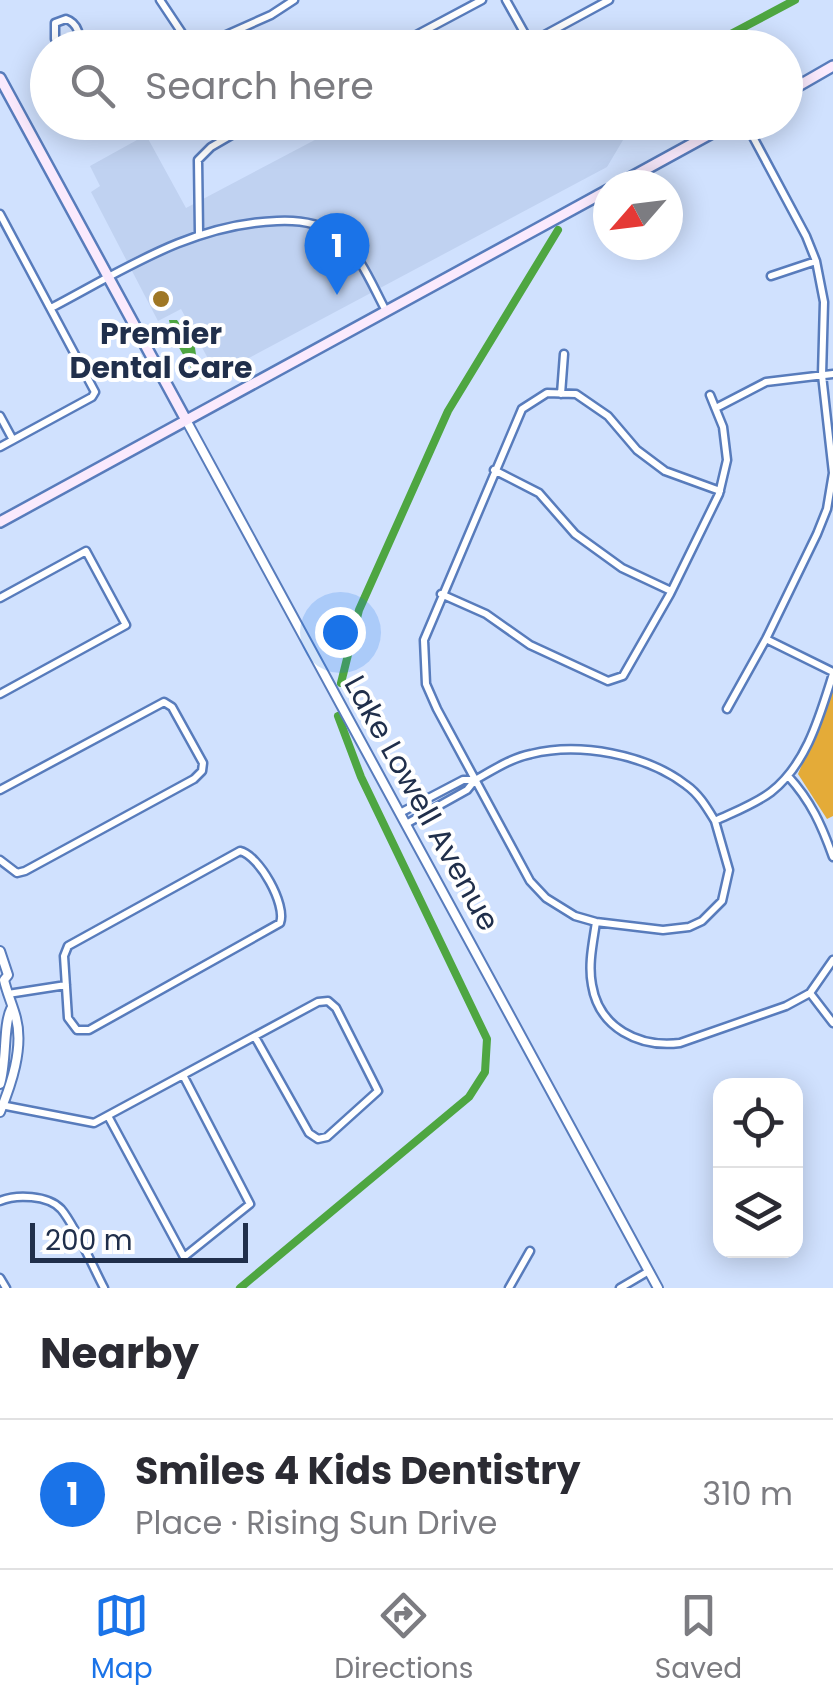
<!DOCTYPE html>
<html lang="en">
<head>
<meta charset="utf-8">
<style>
	body { margin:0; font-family:Poppins,sans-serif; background:#f2f2f3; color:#2b2b33 }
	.controls { position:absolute; right:30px; bottom:30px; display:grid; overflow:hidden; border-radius:20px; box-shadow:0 5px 25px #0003 }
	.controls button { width:90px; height:90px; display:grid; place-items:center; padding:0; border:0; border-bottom:2px solid #e1e1e2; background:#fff; color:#2b2b33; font:50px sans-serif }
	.compass { position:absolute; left:593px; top:170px; width:90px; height:90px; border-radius:50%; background:#fff; box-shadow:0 5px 25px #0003; rotate:242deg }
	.scale { position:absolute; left:30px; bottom:25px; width:218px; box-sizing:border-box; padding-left:10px; border:5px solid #202f4b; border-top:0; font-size:28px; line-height:35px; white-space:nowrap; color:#202f4b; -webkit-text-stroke:8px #fff; paint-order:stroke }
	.you { position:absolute; left:340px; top:632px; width:35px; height:35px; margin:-25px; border:8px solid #fff; border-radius:50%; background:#1a73e8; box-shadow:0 0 0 15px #1a73e833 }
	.badge { display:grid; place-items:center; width:65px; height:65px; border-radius:50%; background:#1a73e8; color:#fff; font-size:32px; font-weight:700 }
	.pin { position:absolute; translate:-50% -82px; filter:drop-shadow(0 2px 5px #0008) }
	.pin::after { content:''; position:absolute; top:52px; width:35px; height:30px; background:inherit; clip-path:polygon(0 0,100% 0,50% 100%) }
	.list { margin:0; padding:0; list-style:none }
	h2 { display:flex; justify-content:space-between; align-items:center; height:130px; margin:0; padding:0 40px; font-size:42px }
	h2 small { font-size:32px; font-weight:400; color:#7c7c81 }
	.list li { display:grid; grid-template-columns:65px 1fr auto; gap:30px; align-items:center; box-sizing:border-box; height:150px; padding:0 40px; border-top:2px solid #e1e1e2 }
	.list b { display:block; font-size:38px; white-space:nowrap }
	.list p { margin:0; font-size:32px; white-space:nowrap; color:#7c7c81 }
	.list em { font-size:32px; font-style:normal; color:#7c7c81 }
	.icon { flex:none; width:55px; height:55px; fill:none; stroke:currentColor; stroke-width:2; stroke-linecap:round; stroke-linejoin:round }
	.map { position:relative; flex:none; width:833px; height:1288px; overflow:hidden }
	.search { position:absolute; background:#fff; box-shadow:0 5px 25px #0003; left:30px; right:30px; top:30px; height:110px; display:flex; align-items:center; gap:25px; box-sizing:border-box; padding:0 35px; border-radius:55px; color:#7c7c81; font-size:38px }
	.sheet { height:280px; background:#fff }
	nav { display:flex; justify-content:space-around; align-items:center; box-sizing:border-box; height:140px; border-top:2px solid #e1e1e2; background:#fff; font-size:28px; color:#7c7c81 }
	nav a { display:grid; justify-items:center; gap:5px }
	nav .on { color:#1a73e8 }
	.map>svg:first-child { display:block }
</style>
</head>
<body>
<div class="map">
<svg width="833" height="1288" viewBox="0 0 833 1288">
	<rect width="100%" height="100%" fill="#d0e1fe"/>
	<!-- built -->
	<path fill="#c0d2f1" d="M619 122 626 135 607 167 217 375 181 309 158 321 91 192 100 186 90 166 146 135 186 208 347 123Z"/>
	<!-- green -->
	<path fill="#e4ab38" d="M833 691V816L827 819 798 774Z"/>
	<!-- water -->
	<path fill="#4ea641" d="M169 320H177L195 348 197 361 205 372 203 379 196 377C186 358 172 340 169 320Z"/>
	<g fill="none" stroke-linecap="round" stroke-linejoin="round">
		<!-- canal -->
		<path stroke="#4ea641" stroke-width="8" d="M680 45 727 36 795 0
			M623 126 625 122
			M341 683 359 610 448 411 558 230
			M240 1288 469 1097 485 1072 487 1039 361 777 338 716"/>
		<!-- minor casing -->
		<g stroke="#587cbc" stroke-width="11">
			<path id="minor" d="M160 0 192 48
				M506 0 525 34 539 38 609 0
				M61 48 55 39V23L66 19C78 23 82 37 77 48
				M197 48 271 15 294 0
				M392 48 482 0
				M530 48 533 37
				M0 214 95 392 92 397 0 447
				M199 233 198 160 211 147 254 122
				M771 276 816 261
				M51 308C125 269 192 224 277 221 298 220 319 222 336 235 360 253 372 285 386 311
				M561 394 564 354
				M716 408 766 382 833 374
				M0 416 13 440
				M494 470 539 493 575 534 622 568 671 591
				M441 594 486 614 530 645 608 681 623 676 670 594 719 494 727 460 723 427 710 395
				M0 598 86 551 126 625 0 694
				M766 639 833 672
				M727 709 766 639 817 534 827 509 833 473 822 375 824 302 816 261 806 236 745 122
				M788 776C811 801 822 826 833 857
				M475 780C493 770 511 758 531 754 579 742 646 754 686 785 699 794 707 808 715 821 734 812 755 804 771 792 807 764 820 715 833 674
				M0 790 164 702 172 707 203 763 202 771 194 779 25 871 17 873 0 860
				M400 813 463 780H475L467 790 406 824
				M715 821 729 870 722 901 702 921 689 927 663 930 596 922 575 916 546 898 530 881 437 709 426 684 424 640 522 409 547 393 576 394 608 416 637 450 665 471 720 491
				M240 851C259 855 287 905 280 923L89 1030H77L68 1018 64 956 68 946Z
				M596 922C593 943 588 964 592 985 599 1028 639 1048 680 1043L786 1006 810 993 833 960
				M810 993 833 1023
				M8 994 66 985
				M1 1105 94 1123 318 1002 328 1001 336 1008 378 1091 327 1137 318 1139 309 1133 255 1037
				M108 1116 184 1257 250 1204 184 1077
				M0 1201C16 1194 48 1195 61 1209 75 1225 93 1267 104 1288
				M0 1278 6 1288
				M509 1288 530 1251
				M620 1288 649 1271"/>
		</g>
		<!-- tertiary casing -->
		<g stroke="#587cbc" stroke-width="12">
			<path id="tertiary" d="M186 420 658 1288
				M0 951 8 975 4 980C7 993 13 1006 16 1018 24 1048 11 1085 0 1112
				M0 1084C7 1062 3 1025 11 1009"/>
		</g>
		<!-- secondary casing -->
		<g stroke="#587cbc" stroke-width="14">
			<path id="secondary" d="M0 78 186 420
				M786 93 833 66
				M617 185 732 122
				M0 522 608 190"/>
		</g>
		<!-- minor -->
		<use href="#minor" stroke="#fff" stroke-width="6"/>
		<!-- tertiary -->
		<use href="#tertiary" stroke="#fff" stroke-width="8"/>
		<!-- secondary -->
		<use href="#secondary" stroke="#faeafd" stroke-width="9"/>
	</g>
	<!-- markers -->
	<circle fill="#9f7725" stroke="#fff" stroke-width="4" cx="161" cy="299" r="10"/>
	<g text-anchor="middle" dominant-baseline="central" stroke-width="8" stroke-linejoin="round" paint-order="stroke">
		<!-- poi labels -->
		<g font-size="30" font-weight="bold" fill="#202f4b" stroke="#fff">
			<text x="161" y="333">Premier<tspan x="161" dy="34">Dental Care</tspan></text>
		</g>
		<!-- street labels -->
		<g font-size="30" fill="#202f4b" stroke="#fff">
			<text transform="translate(422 803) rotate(61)">Lake Lowell Avenue</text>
		</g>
	</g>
</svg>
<div class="controls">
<button><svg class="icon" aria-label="locate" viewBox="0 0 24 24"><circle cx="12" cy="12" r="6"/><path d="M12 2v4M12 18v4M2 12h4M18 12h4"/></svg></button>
<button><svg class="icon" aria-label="layers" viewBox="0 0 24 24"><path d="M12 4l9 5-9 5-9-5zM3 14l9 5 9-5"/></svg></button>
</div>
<svg class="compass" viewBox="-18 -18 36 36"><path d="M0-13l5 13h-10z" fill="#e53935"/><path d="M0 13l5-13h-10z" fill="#7c7c81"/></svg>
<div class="scale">200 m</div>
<div class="you"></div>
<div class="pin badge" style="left:337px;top:295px">1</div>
<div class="search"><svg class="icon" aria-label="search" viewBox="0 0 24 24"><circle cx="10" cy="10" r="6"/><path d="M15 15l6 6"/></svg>Search here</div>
</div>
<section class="sheet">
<h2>Nearby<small></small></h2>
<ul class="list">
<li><span class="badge">1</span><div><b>Smiles 4 Kids Dentistry</b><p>Place · Rising Sun Drive</p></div><em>310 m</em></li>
</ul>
</section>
<nav>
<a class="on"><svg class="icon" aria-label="map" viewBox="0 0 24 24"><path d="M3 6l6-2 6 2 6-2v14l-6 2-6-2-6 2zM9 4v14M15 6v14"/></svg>Map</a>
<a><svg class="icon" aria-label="directions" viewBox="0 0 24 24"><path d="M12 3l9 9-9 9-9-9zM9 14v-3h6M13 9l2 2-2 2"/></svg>Directions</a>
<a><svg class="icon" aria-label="saved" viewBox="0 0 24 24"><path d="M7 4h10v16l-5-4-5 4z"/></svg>Saved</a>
</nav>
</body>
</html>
